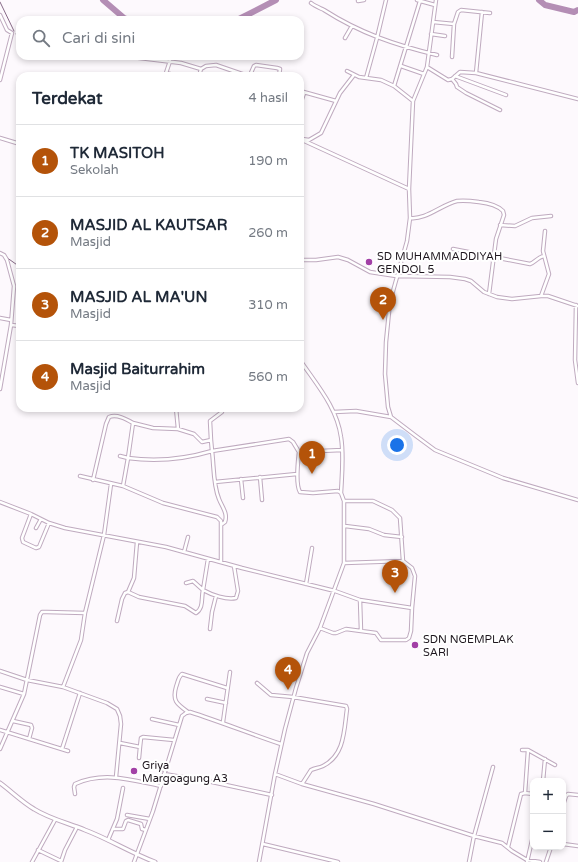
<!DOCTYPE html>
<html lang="id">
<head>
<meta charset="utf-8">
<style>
	body { margin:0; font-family:"Varela Round",sans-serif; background:#f2f2f3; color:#1f2937 }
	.controls { position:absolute; right:12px; bottom:12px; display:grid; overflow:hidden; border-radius:8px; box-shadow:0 2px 6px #0003 }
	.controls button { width:36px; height:36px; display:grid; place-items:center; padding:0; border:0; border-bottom:1px solid #e0e1e3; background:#fff; color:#1f2937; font:20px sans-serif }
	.you { position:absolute; left:397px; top:445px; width:14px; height:14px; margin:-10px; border:3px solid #fff; border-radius:50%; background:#1a73e8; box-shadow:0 0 0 6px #1a73e833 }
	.badge { display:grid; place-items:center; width:26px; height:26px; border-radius:50%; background:#b45309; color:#fff; font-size:13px; font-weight:700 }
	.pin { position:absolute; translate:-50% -33px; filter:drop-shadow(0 1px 2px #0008) }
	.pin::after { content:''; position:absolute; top:21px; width:14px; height:12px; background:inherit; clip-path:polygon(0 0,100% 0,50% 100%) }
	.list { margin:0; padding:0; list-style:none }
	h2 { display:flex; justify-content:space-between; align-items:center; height:52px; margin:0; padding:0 16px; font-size:17px }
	h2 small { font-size:13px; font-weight:400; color:#747a83 }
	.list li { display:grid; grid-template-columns:26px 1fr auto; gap:12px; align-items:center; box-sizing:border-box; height:72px; padding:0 16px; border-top:1px solid #e0e1e3 }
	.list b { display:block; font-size:15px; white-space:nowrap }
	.list p { margin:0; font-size:13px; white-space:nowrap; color:#747a83 }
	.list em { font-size:13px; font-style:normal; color:#747a83 }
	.icon { flex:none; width:22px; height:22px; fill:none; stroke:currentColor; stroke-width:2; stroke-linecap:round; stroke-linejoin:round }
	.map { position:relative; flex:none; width:578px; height:862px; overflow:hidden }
	.search { position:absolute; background:#fff; box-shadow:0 2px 6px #0003; left:16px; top:16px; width:288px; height:44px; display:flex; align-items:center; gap:10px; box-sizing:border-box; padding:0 14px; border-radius:12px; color:#747a83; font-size:15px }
	.panel { position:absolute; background:#fff; box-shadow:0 2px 6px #0003; left:16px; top:72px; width:288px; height:340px; border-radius:12px }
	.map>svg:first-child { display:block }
</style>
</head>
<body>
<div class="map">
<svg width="578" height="862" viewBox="0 0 578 862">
	<rect width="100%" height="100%" fill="#fdf9fd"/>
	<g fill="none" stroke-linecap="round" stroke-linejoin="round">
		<!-- stream -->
		<path stroke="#876a87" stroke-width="1" d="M0 2 14 31
			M16 34 20 35
			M6 257 20 267"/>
		<!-- river -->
		<path stroke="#b48eb5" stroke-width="6" d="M103 0 124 18 129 20
			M539 0 545 5 574 12 578 10
			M237 20 276 0"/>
		<!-- minor casing -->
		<g stroke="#bfaabf" stroke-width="4.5">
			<path id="minor" d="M417 0 435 5
				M436 0 427 67 413 101 409 189 410 218 407 241 390 302 386 342 385 374 388 407 391 417 416 436 435 450 503 478 578 500
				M358 1 364 0
				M311 3C315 6 320 8 324 10 360 33 395 45 437 55
				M0 15 7 30 12 33 0 80
				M433 22 454 24 458 12 461 10 490 13
				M431 34 445 36
				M345 38 352 26
				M123 56 181 63 201 69
				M452 57 454 24
				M401 66 424 74
				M427 67 448 80 452 79 460 72 476 73 578 99
				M347 71 359 77 381 80 394 86 413 101
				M166 73 178 76
				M476 73 482 12
				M165 76 170 61
				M199 76 201 69 206 66 216 65 248 76 250 75 254 66 256 65 277 68 280 69 279 76
				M455 76 506 95
				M366 78 377 38 386 0
				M452 79 456 84 457 87 466 93 500 110
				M394 86 420 1
				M300 91 336 101
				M300 105 304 93
				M0 138 20 144
				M300 139 409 189
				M302 139 309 140 321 133 340 93 354 75
				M410 218C426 220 441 205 457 201 464 200 472 201 479 202 488 203 497 205 503 211L504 215 496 239 489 294
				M500 225 515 226 532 218 551 216
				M453 249 530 264C534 263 538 257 544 256
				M0 253 4 255 7 260 14 286 11 325 0 389
				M300 260H316L338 257 348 260 370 272 396 276 450 277 465 279 471 281 484 292 497 297 512 299 541 296H548L578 306
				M541 296 549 274 543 251 545 231
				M576 305 575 360 578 383
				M0 318 11 320
				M11 325 20 326
				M176 408 178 429
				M334 412 356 411 391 417
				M211 440 212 451 289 439 293 442 299 452
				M120 456 128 458 123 486
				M80 476 123 486 163 503 217 517 221 521V525
				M260 477 262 500
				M241 479 243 498
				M93 480 106 424 109 417C117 414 126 419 133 423
				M215 482 297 474
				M341 493 338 491 313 493 300 492C295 484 298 462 299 452L342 450
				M0 502 31 514 49 523 65 528 166 547 242 568 335 591 360 600 412 608 415 576 412 568 403 561 400 518 392 510 373 501H344
				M31 514 22 538 23 542 36 548 39 547 49 523
				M345 526 369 529 384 535 402 537
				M36 528 41 519
				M137 542 134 578 128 592 139 597 185 606 196 613C204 608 201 598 203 590 212 595 226 600 236 598L238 591 234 566
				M184 552 188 537
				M221 562V525L225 522C228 513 222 507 219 499 213 485 214 466 212 451 185 459 157 462 128 458L133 423 153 428 178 429 194 434 202 442 211 440 210 421 222 412V408
				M344 563 403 561
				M186 583 193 581 203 590 208 559
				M306 584 312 548
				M360 600 361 631
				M117 621 122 599 125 593 128 592
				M320 628 333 633H336L346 629 376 633 381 640H406L409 638 411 631 412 608
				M210 629 212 612 216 596
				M0 671 27 680 63 687 107 703 117 709 120 716 121 724 116 777
				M257 683 271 695 293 697 346 706 347 709C344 730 345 755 323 766 319 768 315 768 311 770L302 784
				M0 687 24 694
				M63 687 81 640 85 613
				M207 699 226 703
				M188 712C177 704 172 701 176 687 178 682 178 678 181 675L182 674 227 688
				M152 719 179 725
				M13 721 31 725 32 728 29 739
				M223 722 230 672
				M0 730 68 751
				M120 743 140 747 141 738 143 737 174 740
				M0 749 24 694 40 615 42 612H47L85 613 104 535 111 484
				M62 749 80 693
				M522 750H528L555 765
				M139 758 140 747
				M152 767 166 770
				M164 774 212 782 272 795
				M275 774 302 784 374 804 474 836 502 843 512 851 527 860 540 862
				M543 781 545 759
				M525 793 528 750
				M75 794 74 787 75 784C104 771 131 780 161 786
				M563 805 566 796 568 794 578 795
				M127 815 150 819
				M113 829H123L126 821 128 820 141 824 142 829 146 830
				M108 840 117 819 123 788
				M263 844 338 862
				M563 844 578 846
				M508 847 521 794 525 793 533 794
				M38 850 61 861
				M32 862 55 820
				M61 862 65 850 77 827
				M134 862 153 811 182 716 186 713 190 712C221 722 251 734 281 744
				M259 862 275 774 285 729 296 688 307 653 320 628 344 563V501L341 493C342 474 344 455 341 437 337 407 316 384 300 360
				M469 862 474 836 493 767
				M527 862 533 836
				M546 862 551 847"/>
		</g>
		<!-- tertiary casing -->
		<g stroke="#bfaabf" stroke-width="5">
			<path id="tertiary" d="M0 783C11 791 22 802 34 809 50 819 68 823 85 830 109 839 131 853 155 862"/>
		</g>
		<!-- minor -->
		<use href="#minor" stroke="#fff" stroke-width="2.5"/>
		<!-- tertiary -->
		<use href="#tertiary" stroke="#fff" stroke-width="3"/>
	</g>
	<!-- markers -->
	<g fill="#a240a6" stroke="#fff" stroke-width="1.5">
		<circle cx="369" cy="262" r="4"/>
		<circle cx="415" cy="645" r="4"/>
		<circle cx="134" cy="771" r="4"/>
	</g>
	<g text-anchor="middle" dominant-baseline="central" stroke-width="4" stroke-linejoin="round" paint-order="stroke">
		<!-- poi labels -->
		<g font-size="11" fill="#1d151d" stroke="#fff" text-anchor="start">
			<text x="377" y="256">SD MUHAMMADDIYAH<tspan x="377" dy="13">GENDOL 5</tspan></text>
			<text x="423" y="639">SDN NGEMPLAK<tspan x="423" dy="13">SARI</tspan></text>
			<text x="142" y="765">Griya<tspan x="142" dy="13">Margoagung A3</tspan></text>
		</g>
	</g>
</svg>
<div class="controls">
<button>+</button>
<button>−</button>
</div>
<div class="you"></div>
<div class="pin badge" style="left:312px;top:474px">1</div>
<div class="pin badge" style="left:383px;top:320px">2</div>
<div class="pin badge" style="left:395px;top:593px">3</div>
<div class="pin badge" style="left:288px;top:690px">4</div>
<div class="search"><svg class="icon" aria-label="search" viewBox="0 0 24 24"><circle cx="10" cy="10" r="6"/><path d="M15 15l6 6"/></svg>Cari di sini</div>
<section class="panel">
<h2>Terdekat<small>4 hasil</small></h2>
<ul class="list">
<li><span class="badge">1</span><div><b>TK MASITOH</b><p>Sekolah</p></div><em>190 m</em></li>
<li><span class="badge">2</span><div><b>MASJID AL KAUTSAR</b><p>Masjid</p></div><em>260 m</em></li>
<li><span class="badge">3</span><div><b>MASJID AL MA'UN</b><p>Masjid</p></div><em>310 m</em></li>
<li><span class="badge">4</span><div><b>Masjid Baiturrahim</b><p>Masjid</p></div><em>560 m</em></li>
</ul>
</section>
</div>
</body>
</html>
